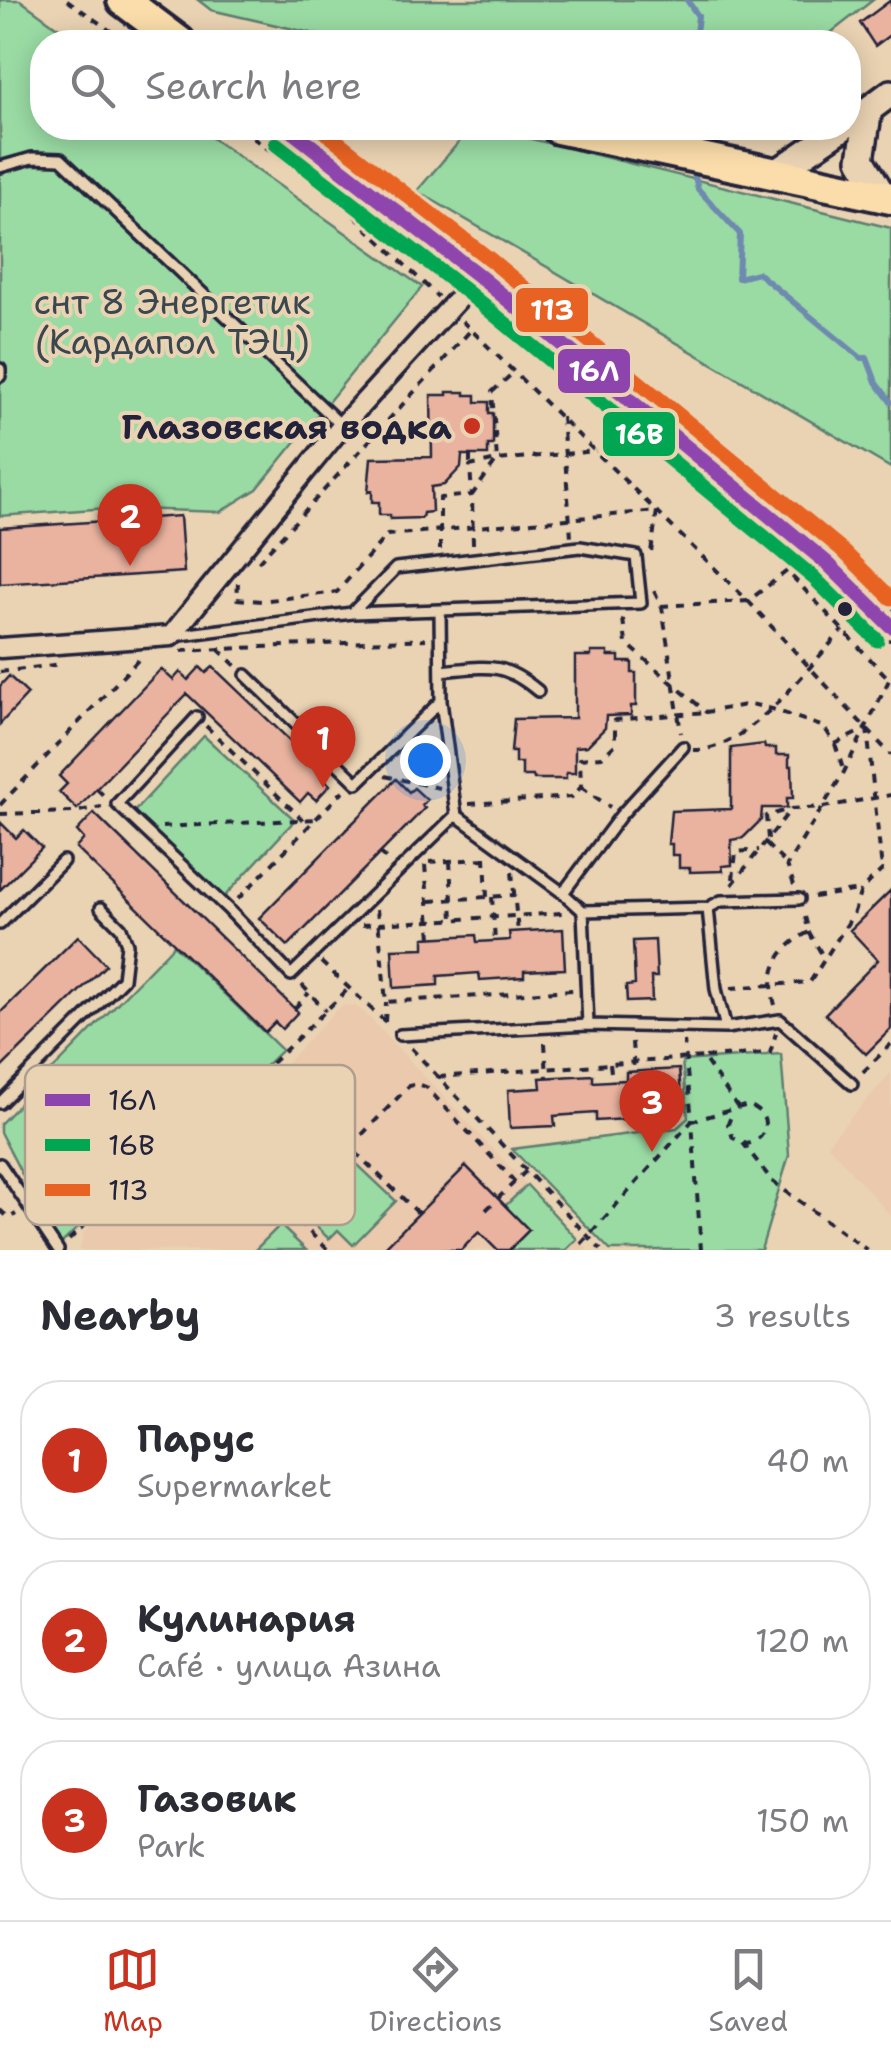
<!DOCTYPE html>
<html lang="en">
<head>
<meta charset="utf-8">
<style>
	body { margin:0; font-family:"Shantell Sans",sans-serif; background:#f2f2f3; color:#2b2b33 }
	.you { position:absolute; left:425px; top:760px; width:35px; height:35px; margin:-25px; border:8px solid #fff; border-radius:50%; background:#1a73e8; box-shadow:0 0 0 15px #1a73e833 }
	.badge { display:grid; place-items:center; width:65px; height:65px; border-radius:50%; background:#c8321e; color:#fff; font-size:32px; font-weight:700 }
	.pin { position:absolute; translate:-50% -82px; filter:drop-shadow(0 2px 5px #0008) }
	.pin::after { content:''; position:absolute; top:52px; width:35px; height:30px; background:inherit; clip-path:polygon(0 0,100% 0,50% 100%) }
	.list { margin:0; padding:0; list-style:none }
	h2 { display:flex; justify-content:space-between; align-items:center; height:130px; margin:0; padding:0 40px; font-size:42px }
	h2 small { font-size:32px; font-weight:400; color:#7c7c81 }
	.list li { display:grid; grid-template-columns:65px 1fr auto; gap:30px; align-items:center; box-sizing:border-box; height:160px; margin:0 20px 20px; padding:0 20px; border:2px solid #e1e1e2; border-radius:40px }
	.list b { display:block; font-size:38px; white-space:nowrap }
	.list p { margin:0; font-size:32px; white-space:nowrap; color:#7c7c81 }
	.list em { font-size:32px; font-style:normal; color:#7c7c81 }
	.icon { flex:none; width:55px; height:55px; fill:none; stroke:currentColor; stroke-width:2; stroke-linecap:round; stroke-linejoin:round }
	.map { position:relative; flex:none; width:891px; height:1250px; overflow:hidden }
	.search { position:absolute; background:#fff; box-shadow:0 5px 25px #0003; left:30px; right:30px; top:30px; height:110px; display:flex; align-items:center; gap:25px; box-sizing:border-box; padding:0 35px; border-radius:40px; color:#7c7c81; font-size:38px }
	.sheet { height:670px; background:#fff }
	nav { display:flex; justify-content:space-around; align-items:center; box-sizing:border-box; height:140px; border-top:2px solid #e1e1e2; background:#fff; font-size:28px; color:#7c7c81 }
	nav a { display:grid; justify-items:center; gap:5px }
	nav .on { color:#c8321e }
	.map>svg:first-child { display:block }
</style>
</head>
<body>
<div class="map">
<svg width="891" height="1250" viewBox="0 0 891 1250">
	<rect width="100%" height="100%" fill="#ead3b3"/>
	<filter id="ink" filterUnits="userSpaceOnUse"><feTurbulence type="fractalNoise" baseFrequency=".01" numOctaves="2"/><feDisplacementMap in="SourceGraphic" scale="20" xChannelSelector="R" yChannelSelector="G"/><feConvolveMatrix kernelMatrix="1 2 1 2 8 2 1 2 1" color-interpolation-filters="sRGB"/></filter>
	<g filter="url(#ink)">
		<!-- built -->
		<path fill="#eac9ad" d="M345 1005 355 1006 364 1012 588 1250H79L84 1232 192 1131 221 1134 335 1011Z
			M891 1073V1216L827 1144Z"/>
		<!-- green -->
		<path fill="#9adba4" stroke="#5e7e70" stroke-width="2.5" d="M0 0H20L78 42H42V128H198L422 287 257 489 220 512 108 508 0 516Z
			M198 0H873L819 42H350L211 10Z
			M471 128H487L891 228V468L417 191Z
			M204 736 295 820 224 897 133 813Z
			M174 945 282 1050 223 1108 185 1122 59 1246 0 1132V1124Z
			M781 1054 789 1155 761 1250H610L512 1149 677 1128 688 1118 682 1061Z
			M347 1161 358 1165 396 1201 353 1245 338 1230 329 1239 299 1210Z
			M527 1185 577 1239 566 1250H509L529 1230 505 1206Z
			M280 1225 306 1250H255Z"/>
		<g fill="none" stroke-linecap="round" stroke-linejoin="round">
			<!-- stream -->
			<path stroke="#6e8aaf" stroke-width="6" d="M687 0 698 16 695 42
				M685 128 688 146
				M693 168 698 189 740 234 738 278 758 273 861 358H867L876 382 891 402"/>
		</g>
		<!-- building -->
		<path fill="#eab39f" stroke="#22223b" stroke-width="2.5" d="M891 0V34L875 46 860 23Z
			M447 392H465V395H476V402H489V413H493V445H488V455H462L461 467 444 485 431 487 432 512 423 513 422 518 390 519V515H379V502H372V491L368 492 371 458 432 457 431 395H447Z
			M180 516 184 572 0 584V528Z
			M591 652H608V656H619V662H632V673H636V706H631V715L606 716 605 728 587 746 575 747V773H566V779H534L533 776H522V763H515V752H511L514 719 575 718V656H591Z
			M200 667 206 673 213 667 326 775 323 778 330 785 316 800 308 793 300 802 187 694 77 809 59 792 67 784 59 776 161 669 173 680 180 672 188 680Z
			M9 676 28 694 0 724V686Z
			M764 744 765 748H776V755H789V766H792L793 798H787V808H762L761 820 743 838 731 840 732 865 722 866 723 871 690 872V868H679V855H672V844H668L671 811 731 809V748Z
			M396 779 409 792 414 788 427 800 422 805 425 808 288 946 259 918Z
			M94 813 298 1012 282 1029 275 1022 265 1032 76 848 84 839 77 831Z
			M0 822 16 838 24 830 42 848 0 890Z
			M891 890V1029L866 1054 825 1014 878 960 850 930Z
			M563 929 565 969 524 971V977L480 980 479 973 438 976V985L394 988 392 949 424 948V938L476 935 477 942 510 940 509 932Z
			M78 936 106 965 0 1069V1013Z
			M655 940 657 977H651L652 1001 627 1002 626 986 635 985 633 941Z
			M679 1069 682 1109 640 1111 641 1118 596 1121V1113L554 1116 555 1126 510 1128 508 1090 541 1088 540 1078 593 1075V1082L626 1080V1072Z
			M466 1166 529 1230 509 1250H497L479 1232 461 1250H382Z"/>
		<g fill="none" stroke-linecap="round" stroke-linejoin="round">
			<!-- service casing -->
			<g stroke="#22223b" stroke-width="16">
				<path id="service" d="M0 167 32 158 61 159 342 426
					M0 369V376
					M173 636 352 613 641 603 636 556 580 547 396 568 352 613
					M441 671C486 667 501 660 538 691
					M246 675 357 783 441 701
					M197 717 117 804 228 909 291 975 456 815 441 701 440 611
					M456 815 563 893 583 911 708 908 721 901 799 899
					M563 893 621 815 683 747
					M708 908 716 989 726 1028
					M583 911 588 1025
					M0 924 63 861
					M400 1035 588 1025 726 1028 780 1020 852 1084
					M0 1103 123 979 127 944 121 928 101 908
					M0 1164 58 1250"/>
			</g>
			<!-- minor casing -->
			<g stroke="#22223b" stroke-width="25">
				<path id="minor" d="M0 648 171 636 342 426 479 276"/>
			</g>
			<!-- secondary casing -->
			<g stroke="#22223b" stroke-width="32">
				<path id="secondary" d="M869 109 861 159 883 196
					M857 118 891 93
					M288 128 479 276 827 563 891 626
					M776 173 842 128"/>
			</g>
			<!-- primary casing -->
			<g stroke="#22223b" stroke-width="38">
				<path id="primary" d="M123 0 179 42
					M558 128 891 198"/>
			</g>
			<!-- path -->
			<path stroke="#22223b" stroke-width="4" stroke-dasharray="8 8" stroke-linecap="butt" d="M67 0 126 42
				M240 128 345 207 438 297
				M462 321 748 601 891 755
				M562 417 571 537
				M470 455V466
				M473 544 472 495 497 460 492 392 514 372
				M440 550V498L472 495 470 466 497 460 596 451
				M258 562 471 330
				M238 583 237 599 261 601 337 592 387 535 657 511 651 552
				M654 591 662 607 681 733
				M661 606 748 601 787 571 889 679
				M623 619 626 643 706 712 751 704 772 709 824 727 835 744 865 729
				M218 649 237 667
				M181 651 426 639
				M0 672 62 664
				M206 726 303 820
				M867 728 882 870
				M835 744 844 772
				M693 750C749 752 807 667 843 630
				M385 776 439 788
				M581 787 610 807
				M97 789 106 798
				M469 804 572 797 581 787 580 759 602 757 615 745V720L706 712
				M0 805 142 656
				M0 814 72 812 102 807
				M162 827 317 819
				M768 839 766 816 787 810
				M766 844 787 865
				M380 853 388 861
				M485 857 487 897
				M450 861 453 920
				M429 862 484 859
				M425 865 431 938
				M512 872 518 932
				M733 879 736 852 759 850
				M732 885 791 809 824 807 891 795
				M794 885 787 865 844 772 891 676
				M492 897 495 941
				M814 897 859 890
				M238 899 343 791
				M430 901 515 895
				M377 909 386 1002 573 990
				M362 925 563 913
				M809 932 824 958
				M321 962 391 1027
				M302 985 326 1011
				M731 988 810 982 853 915 861 890 882 870 891 871
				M775 1005C766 971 778 948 809 932L804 913
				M295 1008 309 993
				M385 1022 386 1002
				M632 1042 634 1072
				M545 1043 547 1078
				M411 1048 601 1250
				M610 1064 612 1081
				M863 1072 891 1044
				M438 1077 703 1057
				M738 1108 703 1057 770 1053 776 1033
				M743 1143 773 1182 867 1250
				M0 1210 9 1218 16 1214
				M486 1210 526 1171
				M418 1213 350 1147 409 1086 418 1084 426 1087 515 1182
				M69 1240 186 1124 224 1110 348 989
				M581 1244 692 1121 684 1041
				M327 1249 286 1209 350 1147
				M701 1250 692 1121 748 1105C771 1113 771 1138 747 1144L733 1138 728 1124 733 1111"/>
			<!-- service -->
			<use href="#service" stroke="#ead3b3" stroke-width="9"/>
			<!-- minor -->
			<use href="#minor" stroke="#ead3b3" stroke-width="18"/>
			<!-- secondary -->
			<use href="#secondary" stroke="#ead3b3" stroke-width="25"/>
			<!-- primary -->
			<use href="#primary" stroke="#fbddab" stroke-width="30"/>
			<!-- bus-1 casing -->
			<g stroke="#ead3b3" stroke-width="22">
				<path id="bus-1" d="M288 128 479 276 827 563 891 626"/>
			</g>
			<!-- bus-2 casing -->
			<g stroke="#ead3b3" stroke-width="22">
				<path id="bus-2" d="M276 144 467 292 814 578 877 640"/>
			</g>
			<!-- bus-3 casing -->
			<g stroke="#ead3b3" stroke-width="22">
				<path id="bus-3" d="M320 128 492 261 840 548 891 598"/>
			</g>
			<!-- bus-1 -->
			<use href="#bus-1" stroke="#8e44ad" stroke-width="15"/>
			<!-- bus-2 -->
			<use href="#bus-2" stroke="#00a651" stroke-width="15"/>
			<!-- bus-3 -->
			<use href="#bus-3" stroke="#e86223" stroke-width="15"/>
		</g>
	</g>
	<!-- markers -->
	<circle fill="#c8321e" stroke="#ead3b3" stroke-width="4" cx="472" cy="426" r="10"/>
	<circle fill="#22223b" stroke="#ead3b3" stroke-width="4" cx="845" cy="609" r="9"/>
	<g text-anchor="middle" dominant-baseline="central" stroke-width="8" stroke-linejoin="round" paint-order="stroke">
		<!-- park labels -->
		<g font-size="35" fill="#3a4750" stroke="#ead3b3">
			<text x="172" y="301">снт 8 Энергетик<tspan x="172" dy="40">(Кардапол ТЭЦ)</tspan></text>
		</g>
		<!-- poi labels -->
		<g font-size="35" font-weight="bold" fill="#22223b" stroke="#ead3b3" text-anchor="end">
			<text x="452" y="426">Глазовская водка</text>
		</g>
	</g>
	<!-- legend -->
	<rect x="25" y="1065" width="330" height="160" rx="15" fill="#ead3b3" stroke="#ae9e8f" stroke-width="2.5"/>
	<rect x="45" y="1094" width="45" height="12" fill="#8e44ad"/>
	<rect x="45" y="1139" width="45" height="12" fill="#00a651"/>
	<rect x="45" y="1184" width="45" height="12" fill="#e86223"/>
	<g font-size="28" fill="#22223b">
		<text x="108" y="1110">16Л</text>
		<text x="108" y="1155">16В</text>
		<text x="108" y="1200">113</text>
	</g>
	<g stroke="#ead3b3" stroke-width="4">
		<rect x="514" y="286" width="76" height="48" rx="10" fill="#e86223"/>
		<rect x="556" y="347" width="76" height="48" rx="10" fill="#8e44ad"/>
		<rect x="601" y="410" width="76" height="48" rx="10" fill="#00a651"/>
	</g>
	<g font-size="28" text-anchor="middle" font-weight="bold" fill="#fff">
		<text x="552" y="320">113</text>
		<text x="594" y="381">16Л</text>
		<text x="639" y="444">16В</text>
	</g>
</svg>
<div class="you"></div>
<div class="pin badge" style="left:323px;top:788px">1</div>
<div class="pin badge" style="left:130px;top:566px">2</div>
<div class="pin badge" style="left:652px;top:1152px">3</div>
<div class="search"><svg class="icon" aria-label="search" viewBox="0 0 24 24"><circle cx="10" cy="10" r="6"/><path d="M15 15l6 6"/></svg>Search here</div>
</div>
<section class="sheet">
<h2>Nearby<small>3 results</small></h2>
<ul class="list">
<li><span class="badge">1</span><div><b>Парус</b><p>Supermarket</p></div><em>40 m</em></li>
<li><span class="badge">2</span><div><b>Кулинария</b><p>Café · улица Азина</p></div><em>120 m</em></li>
<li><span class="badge">3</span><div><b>Газовик</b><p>Park</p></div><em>150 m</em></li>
</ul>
</section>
<nav>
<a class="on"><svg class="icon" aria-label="map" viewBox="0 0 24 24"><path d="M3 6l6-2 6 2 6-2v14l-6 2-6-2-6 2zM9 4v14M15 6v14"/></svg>Map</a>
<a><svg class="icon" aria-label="directions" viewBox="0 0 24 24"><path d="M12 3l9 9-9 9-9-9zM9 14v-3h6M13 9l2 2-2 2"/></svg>Directions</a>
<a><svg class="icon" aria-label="saved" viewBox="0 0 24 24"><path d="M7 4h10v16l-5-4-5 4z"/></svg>Saved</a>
</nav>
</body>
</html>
